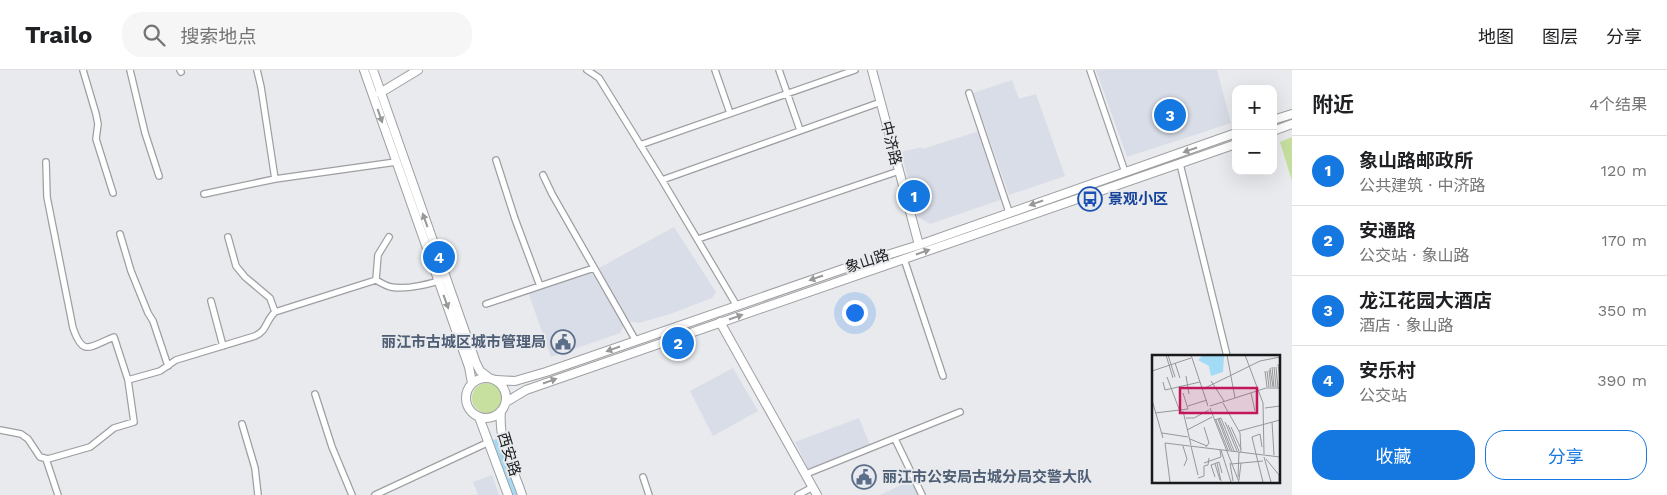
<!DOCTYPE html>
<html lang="zh">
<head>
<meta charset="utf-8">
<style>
	body { margin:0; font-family:"Work Sans","Noto Sans SC",sans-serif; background:#f6f6f6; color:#202124 }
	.controls { position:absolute; right:15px; top:15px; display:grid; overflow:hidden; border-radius:10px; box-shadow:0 5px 20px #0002 }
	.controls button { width:45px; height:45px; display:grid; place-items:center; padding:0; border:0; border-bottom:1px solid #e0e0e0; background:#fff; color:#202124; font:25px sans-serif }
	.you { position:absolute; left:854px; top:242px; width:18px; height:18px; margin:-12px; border:4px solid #fff; border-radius:50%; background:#1a73e8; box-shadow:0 0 0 8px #1a73e833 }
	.badge { display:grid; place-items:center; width:32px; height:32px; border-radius:50%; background:#1577e0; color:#fff; font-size:16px; font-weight:700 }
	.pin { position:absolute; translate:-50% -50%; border:2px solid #fff; box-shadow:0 1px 5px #0006 }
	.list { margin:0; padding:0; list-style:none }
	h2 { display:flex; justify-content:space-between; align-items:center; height:65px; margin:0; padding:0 20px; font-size:21px }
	h2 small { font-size:16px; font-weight:400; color:#757577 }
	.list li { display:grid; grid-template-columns:32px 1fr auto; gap:15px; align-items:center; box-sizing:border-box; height:70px; padding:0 20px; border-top:1px solid #e0e0e0 }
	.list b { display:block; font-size:19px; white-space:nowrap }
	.list p { margin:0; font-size:16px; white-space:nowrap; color:#757577 }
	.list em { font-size:16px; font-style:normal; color:#757577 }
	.actions { display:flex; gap:10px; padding:15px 20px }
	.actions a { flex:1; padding:11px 0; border:1px solid #1577e0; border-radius:20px; text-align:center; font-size:18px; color:#1577e0 }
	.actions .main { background:#1577e0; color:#fff }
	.icon { flex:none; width:28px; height:28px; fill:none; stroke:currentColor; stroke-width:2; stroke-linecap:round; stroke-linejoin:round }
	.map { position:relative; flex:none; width:1292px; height:425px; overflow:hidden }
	header { display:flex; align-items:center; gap:30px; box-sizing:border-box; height:70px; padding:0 25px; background:#fff; border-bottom:1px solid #e0e0e0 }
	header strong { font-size:24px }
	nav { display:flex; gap:28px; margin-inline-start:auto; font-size:18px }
	.search { width:350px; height:45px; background:#f6f6f6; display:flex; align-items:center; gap:12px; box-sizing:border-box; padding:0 18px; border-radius:20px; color:#757577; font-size:19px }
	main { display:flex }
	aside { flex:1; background:#fff }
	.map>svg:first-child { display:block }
</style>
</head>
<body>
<header>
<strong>Trailo</strong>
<div class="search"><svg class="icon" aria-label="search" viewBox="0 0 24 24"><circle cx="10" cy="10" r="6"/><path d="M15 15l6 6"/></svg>搜索地点</div>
<nav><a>地图</a><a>图层</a><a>分享</a></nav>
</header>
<main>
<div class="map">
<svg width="1292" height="425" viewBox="0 0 1292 425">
	<rect width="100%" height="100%" fill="#e8eaed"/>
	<!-- built -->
	<path fill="#d9dde7" d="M1096 0H1217L1231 53 1127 87Z
		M1012 10 1019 29 1036 24 1065 106 1009 125 973 23Z
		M982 60 1006 128 930 154 918 147 901 82 922 77 923 79Z
		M674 157 716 222 712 228 670 244 639 253 627 251 599 198Z
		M592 200 624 255 620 263 551 287 528 222Z
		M733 298 758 341 713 366 690 321Z
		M859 348 870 375 808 399 795 372Z
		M492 405 499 425H478L473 412Z
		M912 410 919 425H880Z"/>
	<!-- green -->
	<path fill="#c7e09f" d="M1292 67V111L1280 72Z
		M472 328a15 15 0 1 1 30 0a15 15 0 1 1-30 0Z"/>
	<!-- water -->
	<path fill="#a3dbf6" d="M497 369 517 425H513L493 370Z"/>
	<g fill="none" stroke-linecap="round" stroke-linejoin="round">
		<!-- stream -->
		<path stroke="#a3dbf6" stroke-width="2" d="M411 118 425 161"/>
		<!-- minor casing -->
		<g stroke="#9e9fa2" stroke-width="8">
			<path id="minor" d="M83 0 96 44 98 54 96 69 113 123
				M130 0 145 63 159 106
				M180 0 181 2
				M257 0 261 17 275 109
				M587 0 599 8 662 110 737 236
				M715 0 730 43
				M779 0 800 60
				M1090 0 1125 102
				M969 23 1009 142
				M640 75 855 0
				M496 90 515 149 540 216
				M1180 94 1227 286
				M543 105 552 124 636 271
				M662 110 881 32
				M204 124 275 109 396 92
				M120 164 131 201 148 243 153 251 168 296
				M228 167 236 196 245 207 270 228 275 242
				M698 169 899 101
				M904 189 943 306
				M376 210 378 185 389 167
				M211 231 223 276
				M486 234 594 198
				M128 310 160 301 176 290 255 266C268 260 265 251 275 242L376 210C381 213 386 216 391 217 406 220 432 214 446 208
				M315 324 332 377 352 425
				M242 354 255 398 258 425
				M0 360 21 364 28 369 40 387 48 389 90 377 114 358 134 352 128 310 114 267C89 277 83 287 73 258L47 127 46 92
				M895 369 922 425
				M46 389 58 425
				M806 404 960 342
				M643 407 649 425
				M375 425 489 372
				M798 425 813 417"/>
		</g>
		<!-- tertiary casing -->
		<g stroke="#9e9fa2" stroke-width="10">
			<path id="tertiary" d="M364 0 469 297 472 313
				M373 0 476 293 480 301 488 307
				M872 0 919 175
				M380 23 418 0
				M1273 50 1292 44
				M1273 61 1292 54
				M720 252 817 425
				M466 328a20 20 0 1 1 40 0a20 20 0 1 1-40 0Z
				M496 310 515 311 546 302 846 198 919 175 1236 63
				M506 332 526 320 1236 74
				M501 341C498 371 513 398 522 425
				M479 347 508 425"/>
		</g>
		<!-- minor -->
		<use href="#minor" stroke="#fff" stroke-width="5.5"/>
		<!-- tertiary -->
		<use href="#tertiary" stroke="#fff" stroke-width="8"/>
	</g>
	<!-- one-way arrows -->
	<defs><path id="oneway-solid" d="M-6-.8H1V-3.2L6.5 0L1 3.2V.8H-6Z" transform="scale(1.25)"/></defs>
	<g fill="#989898">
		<use href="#oneway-solid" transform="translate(380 46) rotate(71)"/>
		<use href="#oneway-solid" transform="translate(1190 80) rotate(161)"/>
		<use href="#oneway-solid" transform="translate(1036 133) rotate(161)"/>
		<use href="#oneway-solid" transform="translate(425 150) rotate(-110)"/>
		<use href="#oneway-solid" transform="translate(923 182) rotate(-19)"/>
		<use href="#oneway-solid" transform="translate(816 208) rotate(161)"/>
		<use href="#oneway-solid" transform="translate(446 232) rotate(70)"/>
		<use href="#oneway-solid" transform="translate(736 247) rotate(-19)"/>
		<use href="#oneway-solid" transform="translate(613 279) rotate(161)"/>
		<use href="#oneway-solid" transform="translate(550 311) rotate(-19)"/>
	</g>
	<!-- icons -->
	<defs>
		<g id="bus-ring" transform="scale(1.25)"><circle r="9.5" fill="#e8eaed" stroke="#1a4fb4" stroke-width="1.5"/><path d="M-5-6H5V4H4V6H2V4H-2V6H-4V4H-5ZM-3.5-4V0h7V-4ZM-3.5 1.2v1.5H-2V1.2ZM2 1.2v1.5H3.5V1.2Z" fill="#1a4fb4"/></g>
		<g id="civic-ring" transform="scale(1.25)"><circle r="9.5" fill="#e8eaed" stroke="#5c6f8a" stroke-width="1.5"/><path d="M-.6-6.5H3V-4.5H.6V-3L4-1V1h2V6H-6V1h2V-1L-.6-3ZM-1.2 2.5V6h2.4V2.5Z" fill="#5c6f8a"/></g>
	</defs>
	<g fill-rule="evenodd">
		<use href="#bus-ring" x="1090" y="129"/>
		<use href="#civic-ring" x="563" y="272"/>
		<use href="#civic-ring" x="864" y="407"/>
	</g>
	<g text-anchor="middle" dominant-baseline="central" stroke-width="4" stroke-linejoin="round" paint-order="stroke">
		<!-- street labels -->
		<g font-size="15" fill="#191a1b" stroke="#e8eaed">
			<text transform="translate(891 73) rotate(76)">中济路</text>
			<text transform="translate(867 191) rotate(-18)">象山路</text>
			<text transform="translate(509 384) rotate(73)">西安路</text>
		</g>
		<!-- transit labels -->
		<g font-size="15" font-weight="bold" fill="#164399" stroke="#e8eaed" text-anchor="start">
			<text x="1108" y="129">景观小区</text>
		</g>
		<!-- service labels -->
		<g font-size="15" font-weight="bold" fill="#4e5e75" stroke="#e8eaed" text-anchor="end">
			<text x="546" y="272">丽江市古城区城市管理局</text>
			<text x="882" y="407" text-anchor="start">丽江市公安局古城分局交警大队</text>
		</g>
	</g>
	<!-- overview -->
	<g transform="translate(1152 285)">
		<rect width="128" height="128" fill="#e8eaed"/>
		<path d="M51 0 72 1 71 17 59 21 57 11 46 5Z" fill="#a3dbf6"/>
		<path fill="none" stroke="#959799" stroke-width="1" d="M14 0 21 23M16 0 23 22M39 0 56 51M75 0 83 43M93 0 111 48 112 99M23 8 28 23M126 9 128 25M120 12 122 32M122 12 124 32M124 12 126 33M118 13 121 32M117 15 119 32M0 16 39 3M113 16 115 32M115 16 117 32M34 21 37 39M15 22 27 54M59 26 72 46M11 27 13 35 48 27M51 34 108 6 128 2M99 38 103 56M0 45 11 83M71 48 88 78 89 97M36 51 55 45M58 51 114 33H128M58 53 87 127M113 53 128 51M31 56 39 90M3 58 36 54 31 38M34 63H42L57 55M67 63 80 96M66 64 78 95M62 65 69 63 82 96M64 65 76 95M73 67 85 96M120 67 122 100M76 70 87 96M52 72 57 88 54 92M79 72 89 94M35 75 60 62M87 76 128 65M10 78 36 82M38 84 55 91M31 91 35 104 32 111M39 91 46 120M69 95 79 127M104 99 100 82 108 79 110 92M104 99 111 127M112 102 119 127M114 104 127 120V127M52 108 69 102 68 95M65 108 69 126M78 108 81 126M63 109 68 125M79 109 111 106M63 122 59 110 67 107 70 118M86 122 87 97M46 123 52 121V111L56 110 57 103M87 125 89 108M18 127 13 88 128 102"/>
		<path fill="#c2185b" fill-opacity="0.15" stroke="#c2185b" stroke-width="2.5" d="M28 33H105V58H28Z"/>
		<rect width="128" height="128" fill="none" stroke="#191a1b" stroke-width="2.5"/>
	</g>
</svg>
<div class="controls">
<button>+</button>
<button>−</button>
</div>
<div class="you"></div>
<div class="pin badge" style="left:914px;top:126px">1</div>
<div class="pin badge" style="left:678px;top:273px">2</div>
<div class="pin badge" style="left:1170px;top:45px">3</div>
<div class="pin badge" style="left:439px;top:187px">4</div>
</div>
<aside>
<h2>附近<small>4个结果</small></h2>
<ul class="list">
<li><span class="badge">1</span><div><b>象山路邮政所</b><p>公共建筑 · 中济路</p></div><em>120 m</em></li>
<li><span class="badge">2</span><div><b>安通路</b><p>公交站 · 象山路</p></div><em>170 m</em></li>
<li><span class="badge">3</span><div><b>龙江花园大酒店</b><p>酒店 · 象山路</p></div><em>350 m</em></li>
<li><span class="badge">4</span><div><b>安乐村</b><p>公交站</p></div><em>390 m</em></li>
</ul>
<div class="actions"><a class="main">收藏</a><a>分享</a></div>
</aside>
</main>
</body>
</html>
